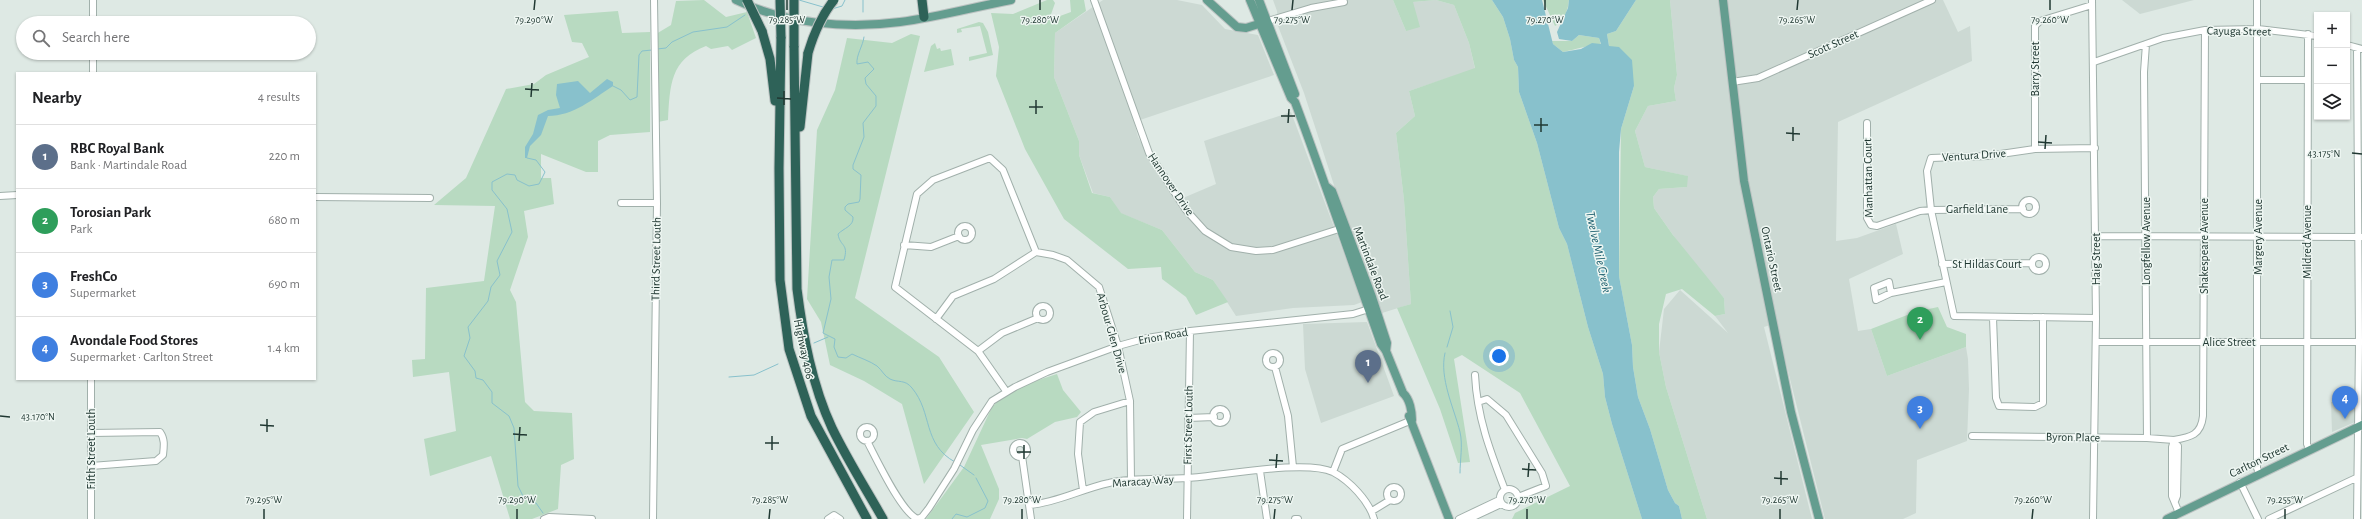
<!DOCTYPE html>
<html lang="en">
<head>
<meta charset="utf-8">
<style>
	body { margin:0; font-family:"Alegreya Sans",sans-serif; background:#f6f6f6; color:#202124 }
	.controls { position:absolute; right:12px; top:12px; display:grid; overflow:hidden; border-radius:0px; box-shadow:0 1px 3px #0004 }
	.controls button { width:36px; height:36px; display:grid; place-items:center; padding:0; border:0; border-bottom:1px solid #e0e0e0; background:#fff; color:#202124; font:20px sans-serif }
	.you { position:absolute; left:1499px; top:356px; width:14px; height:14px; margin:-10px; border:3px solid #fff; border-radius:50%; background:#1a73e8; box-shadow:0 0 0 6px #1a73e833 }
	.badge { display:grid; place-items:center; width:26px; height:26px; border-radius:50%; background:#7b4c3c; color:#fff; font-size:13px; font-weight:700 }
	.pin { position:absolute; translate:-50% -33px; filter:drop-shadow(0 1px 2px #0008) }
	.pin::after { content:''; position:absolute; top:21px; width:14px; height:12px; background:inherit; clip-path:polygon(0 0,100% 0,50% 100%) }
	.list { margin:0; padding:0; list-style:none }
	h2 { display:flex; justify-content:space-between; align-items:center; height:52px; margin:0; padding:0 16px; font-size:17px }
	h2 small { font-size:13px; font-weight:400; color:#757577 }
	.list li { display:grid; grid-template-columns:26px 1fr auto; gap:12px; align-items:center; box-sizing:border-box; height:64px; padding:0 16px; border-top:1px solid #e0e0e0 }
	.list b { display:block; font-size:15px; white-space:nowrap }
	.list p { margin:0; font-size:13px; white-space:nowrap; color:#757577 }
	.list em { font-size:13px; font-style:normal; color:#757577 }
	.icon { flex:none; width:22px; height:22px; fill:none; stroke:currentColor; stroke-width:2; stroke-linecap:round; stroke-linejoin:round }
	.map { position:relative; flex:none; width:2362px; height:519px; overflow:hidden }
	.search { position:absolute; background:#fff; box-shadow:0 1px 3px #0004; left:16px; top:16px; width:300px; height:44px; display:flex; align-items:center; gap:10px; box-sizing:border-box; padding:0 14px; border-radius:22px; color:#757577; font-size:15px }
	.panel { position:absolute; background:#fff; box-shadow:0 1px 3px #0004; left:16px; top:72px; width:300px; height:308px; border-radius:0px }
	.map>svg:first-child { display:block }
</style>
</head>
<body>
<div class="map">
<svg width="2362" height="519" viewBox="0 0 2362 519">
	<rect width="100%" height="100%" fill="#dee9e4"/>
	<!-- built -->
	<path fill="#ccd9d3" d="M1103 0H1177L1202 5 1225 29 1258 35 1274 75 1134 122 1138 137 1176 201 1216 184 1204 141 1291 112 1362 302 1354 305 1293 308 1236 316 1213 280 1195 272 1162 230 1120 213 1110 197 1093 193 1079 155V141L1054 77 1055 33Z
		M1273 0H1393L1406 31 1413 2 1436 0 1454 5 1469 43 1475 69 1409 91 1415 116 1396 133 1404 200 1411 304 1382 313 1346 222 1304 93 1278 26 1277 11Z
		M1670 0H1943L1958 32 1970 26 1972 61 1838 122 1836 241 1857 238 1896 224 1903 254 1849 279 1858 331 1871 329 1887 376 1966 347 1968 359 1969 389 1967 441 1917 460 1916 513 1903 519H1825L1776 323 1764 327 1812 519H1707L1666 387 1659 352 1664 309 1680 290 1728 333 1715 316 1725 314 1724 298 1690 259 1654 208 1653 197 1659 189 1687 187V176L1645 167 1635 131 1648 106 1676 101 1674 88 1677 75Z
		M2122 0H2194L2140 14Z
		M1367 322 1394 396 1321 423 1305 369 1303 324Z
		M2353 394H2362V419L2332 432 2331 402 2352 401Z"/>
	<!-- green -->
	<path fill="#b8dac1" d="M704 0 726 17 747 12 756 38 732 50 728 46 711 49 706 46C670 60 670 85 668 120L658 122 656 34 671 25 676 1Z
		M1047 0H1053L1055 3 1049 20 1071 12 1070 0H1084L1086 11 1055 33 1054 77 1079 141V155L1092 193 1110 197 1121 213 1162 230 1195 272 1213 280 1228 302 1196 315 1186 297 1162 279 1161 267 1128 269 1064 219 1025 149 996 76 999 47 991 13 1013 14Z
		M1393 0H1492L1503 17 1510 39 1514 60 1518 67 1519 92 1537 143 1559 228 1567 244 1588 327 1603 374 1605 397 1612 424 1642 519H1512L1515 513 1570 486 1520 393 1462 355 1454 359 1470 462 1458 463 1440 409 1397 308 1411 304 1404 200 1396 133 1415 116 1409 91 1475 68 1469 43 1454 5 1436 0 1413 2 1420 27 1406 31Z
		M1543 0H1569C1568 10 1564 22 1555 26Z
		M1636 0H1670L1677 75 1674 88 1676 101 1648 106 1635 131 1645 167 1688 176 1687 187 1659 189 1653 197 1654 208 1673 235 1724 298 1725 314 1715 316 1682 289 1666 294 1659 324V352L1666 387 1707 519H1682L1679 506 1675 503 1668 490 1650 429 1638 397 1633 367 1632 345 1619 276 1621 129 1634 86 1609 46 1607 34 1616 31Z
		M618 11 622 33 650 32V132L610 135 598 141V172H586L541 154V178H551L554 204 524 211 528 237 510 290 516 302 525 402 534 411 572 413 574 459 561 465 558 509 532 519H510L491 456 430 476 424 439 456 431 449 372 413 377 412 360 425 359 426 288 484 281 495 206 434 205 466 178 506 89 534 84 546 75 589 57 582 43 572 42 564 15Z
		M979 22 983 23 988 32 993 55 969 61V57L987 53 980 26 961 29 962 32 957 33V29Z
		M911 34 920 36 855 298 939 357 974 412 924 484 902 404 864 381 830 365 821 322 807 299 817 130 835 90 847 38 892 43Z
		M1579 35 1599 38 1601 45C1587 45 1577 49 1563 52L1553 44 1552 41H1572Z
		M935 43 937 49 940 48 941 51 951 49 954 65 924 72 931 46Z
		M1938 307 1947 327 1966 334V347L1887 376 1871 329 1915 312Z
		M1057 374 1063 390 1081 412 1077 417 1055 422 1027 439 1022 438 981 445 999 489V499L990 519H926L964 467 992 407 1004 395 1029 383Z"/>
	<!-- water -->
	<path fill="#88c1cc" d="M1492 0H1542L1553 44 1563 52 1581 49 1592 43 1601 44 1599 38 1579 35 1572 41 1559 39 1557 32 1568 8 1569 0H1636L1616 31 1607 34 1609 46 1619 47 1632 60 1634 86 1621 129 1619 152V276L1632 345 1633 367 1638 397 1650 429 1668 490 1675 503 1679 506 1682 519H1642L1612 424 1605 397 1603 374 1588 327 1567 244 1559 228 1537 143 1519 92 1518 67 1514 60 1510 39 1503 17Z
		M607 79 613 82V86C593 99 573 116 548 116L541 135 530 146 527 158H525V147L533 134 538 115 548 110 560 108 556 95 557 84 578 81 590 93Z"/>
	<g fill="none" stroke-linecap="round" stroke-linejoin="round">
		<!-- stream -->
		<path stroke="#88c1cc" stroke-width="1" d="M799 0 823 7
			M832 9 842 6 845 0
			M863 12V0
			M864 37C863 46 856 55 857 64L868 62 874 69 865 78 866 84 876 96V106L863 123 864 137 853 165V169L861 175 860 199 859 202 848 204 845 207V210L853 217C854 226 844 228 838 234 840 247 849 243 844 260H832L829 277 831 299 823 333 835 339 834 347 838 357 846 358 852 354C860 358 870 361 877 366 882 370 884 376 890 379 898 383 905 379 912 388 933 413 922 444 955 462
			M657 49 666 48 672 42 693 32 727 27 745 15
			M613 86 621 90 630 100 637 97 639 55 642 51 652 50
			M527 158 536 160 545 172 539 184 529 186 517 180 515 175 507 174 492 182V190L507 209 512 232 497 261 500 275 491 287 488 301 468 327 470 338 464 356 475 371 476 378 483 380 492 392V403L509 416 514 428 518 486 524 498 536 503 543 513
			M814 343 828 337
			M1447 347 1453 327 1450 311
			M1445 353C1439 378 1454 408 1460 432 1463 445 1460 460 1460 473
			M729 377 754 375 778 364
			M960 465 974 475
			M952 519 956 514 967 517 985 508 988 501 976 478"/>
		<!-- minor casing -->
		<g stroke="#a1b0ab" stroke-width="8">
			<path id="minor" d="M1094 0 1149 153 1186 210 1205 231 1231 247 1256 251 1273 250 1339 229
				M2092 0 2096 318 2093 519
				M2257 0V468L2259 473
				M1268 21 1311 8 1344 2
				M93 23V0
				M2308 34 2307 444 2309 449
				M2146 44 2144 72 2147 438
				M2347 45 2362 49
				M2094 62 2163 38 2205 30 2258 29 2317 36
				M93 73V53
				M2257 80H2308
				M1732 82 1758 78 1932 0
				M1867 123V218L1871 225 1877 226 1920 211 1931 210 2023 209
				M2095 148 2035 149 1987 156 1931 158 1927 171 1931 210 1954 316 2096 318
				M2035 149V26L2040 21 2092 5
				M0 196 17 195
				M315 197 430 198
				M2022 207a7 7 0 1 1 14 0a7 7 0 1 1-14 0Z
				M621 203H657
				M958 233a7 7 0 1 1 14 0a7 7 0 1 1-14 0Z
				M2096 236 2362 237
				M904 245 931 247 959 236
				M2032 264a7 7 0 1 1 14 0a7 7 0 1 1-14 0Z
				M1942 264 2032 263
				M1891 293 1889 282 1874 288 1876 300 1891 293 1946 282
				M1036 313a7 7 0 1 1 14 0a7 7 0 1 1-14 0Z
				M1993 318 1996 398 1999 406 2035 407 2043 403V317
				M936 319 953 296 994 279 1036 252 1053 255 1067 260 1099 287 1118 346 1130 401 1131 480
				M2096 342H2362
				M978 351 1002 333 1038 318
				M1266 360a7 7 0 1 1 14 0a7 7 0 1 1-14 0Z
				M1275 367 1288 416 1293 467
				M1475 375C1477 417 1490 451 1505 490
				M91 379V519
				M1006 391 978 351 895 287 917 194 933 180 990 158 1003 170 1036 252
				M1478 402 1487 399 1506 415 1542 473 1546 486 1518 497
				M1213 416a7 7 0 1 1 14 0a7 7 0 1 1-14 0Z
				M1188 418 1214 417
				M860 434a7 7 0 1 1 14 0a7 7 0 1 1-14 0Z
				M1972 436 2147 438 2174 440
				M867 441C876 458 902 514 918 519L922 517 929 508 954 469 973 430 992 401 1015 387 1047 372 1118 346 1147 338 1190 331 1353 314 1372 308
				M2174 443 2178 446 2177 496 2175 501
				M1013 450a7 7 0 1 1 14 0a7 7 0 1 1-14 0Z
				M1022 456 1031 519
				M91 466 156 461 163 455C164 446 165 439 160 432L91 433
				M1260 471 1267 519
				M1333 472 1342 449 1412 420
				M2240 482 2258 519
				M1387 494a7 7 0 1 1 14 0a7 7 0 1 1-14 0Z
				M1500 498a9 9 0 1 1 18 0a9 9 0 1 1-18 0Z
				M1083 490 1078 454 1080 422 1094 412 1130 401
				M1030 505C1059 502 1081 489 1109 483 1134 477 1162 480 1188 478 1221 476 1305 459 1333 472 1350 481 1369 501 1374 519
				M1372 511 1390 500
				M2179 513 2172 496V447L2174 440C2191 437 2201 435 2203 416L2205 30
				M544 519 549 517 592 519
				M653 519 657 203 654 0
				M828 519 834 515 840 519
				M1187 519 1190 331
				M1295 519H1298
				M1459 519 1499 500
				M1469 519 1501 504
				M2269 519 2356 478
				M2357 519 2359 342 2357 48"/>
		</g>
		<!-- major casing -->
		<g stroke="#bcc3c2" stroke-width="10">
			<path id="major" d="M736 0C785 24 847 29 900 22 938 17 974 7 1011 0
				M1207 0 1237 27 1246 28 1265 22
				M1250 0 1291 98 1295 102C1325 182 1352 263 1381 344L1386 351 1403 393C1410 399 1412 412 1412 420
				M1259 0 1295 94
				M1723 0 1744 181 1791 412 1819 519
				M1327 187 1332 191 1372 297 1387 343 1386 351
				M1409 416 1449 519
				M2167 519 2362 425"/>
		</g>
		<!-- highway casing -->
		<g stroke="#bcc3c2" stroke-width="11">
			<path id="highway" d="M922 0 924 17
				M762 31 770 59 775 101
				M781 37 779 168 780 280 789 349 811 416 867 519
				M794 46 797 289C803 336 812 385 832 428 847 459 866 489 883 519
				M800 127 808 53"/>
		</g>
		<!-- minor -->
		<use href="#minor" stroke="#fff" stroke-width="6"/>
		<!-- major -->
		<use href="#major" stroke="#649d8f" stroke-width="8"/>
		<!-- highway -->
		<use href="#highway" stroke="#2e6258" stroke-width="9"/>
		<!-- highway-bridge casing -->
		<g stroke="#bcc3c2" stroke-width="11" stroke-linecap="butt">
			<path id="highway-bridge" d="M747 0 762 31
				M780 0 781 37
				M794 0V46
				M808 53C814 33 821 16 834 0"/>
		</g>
		<!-- highway-bridge -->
		<use href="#highway-bridge" stroke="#2e6258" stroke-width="9"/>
	</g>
	<!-- ticks -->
	<path fill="none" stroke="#203832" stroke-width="1.5" d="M534 10 535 0M787 10V0M1040 10V0M1292 10 1293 0M1545 10V0M1797 10 1798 0M2050 10V0M525 89 539 90M531 97 532 83M777 98 791 99M784 105V91M1029 107H1043M1036 114V100M1281 116H1295M1288 123 1289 109M1534 125H1548M1541 132V118M1786 133 1800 134M1793 141V127M2038 142 2052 143M2045 149 2046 135M2352 153 2362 154M0 416 10 417M260 425 274 426M267 432V419M513 434 527 435M519 441 520 427M765 443H779M772 450V436M1017 452H1031M1024 459V445M1269 460 1283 461M1276 468 1277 454M1522 469 1536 470M1528 477 1529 463M1774 478 1788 479M1781 485V471M264 519V509M517 519V509M769 519 770 509M1022 519V509M1274 519 1275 509M1527 519V509M1780 519V509M2032 519 2033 509M2285 519V509"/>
	<g text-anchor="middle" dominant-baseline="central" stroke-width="3" stroke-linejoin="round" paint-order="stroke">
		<!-- street labels -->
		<g font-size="12" fill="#203832" stroke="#eef6f2">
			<text transform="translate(2239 31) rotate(1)">Cayuga Street</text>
			<text transform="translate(1833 44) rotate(-24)">Scott Street</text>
			<text transform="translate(2035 69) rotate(-90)">Barry Street</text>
			<text transform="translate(1974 155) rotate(-4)">Ventura Drive</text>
			<text transform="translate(1868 178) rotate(-91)">Manhattan Court</text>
			<text transform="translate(1171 184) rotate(56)">Hannover Drive</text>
			<text x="1977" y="209">Garfield Lane</text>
			<text transform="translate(2258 237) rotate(-90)">Margery Avenue</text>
			<text transform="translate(2146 241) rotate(-90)">Longfellow Avenue</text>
			<text transform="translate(2307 242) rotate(-90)">Mildred Avenue</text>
			<text transform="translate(2204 246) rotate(-90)">Shakespeare Avenue</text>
			<text transform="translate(656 259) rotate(-89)">Third Street Louth</text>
			<text transform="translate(1772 259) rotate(78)">Ontario Street</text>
			<text transform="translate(2096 259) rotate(-90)">Haig Street</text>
			<text transform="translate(1371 263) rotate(69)">Martindale Road</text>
			<text x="1987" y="264">St Hildas Court</text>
			<text transform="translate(1112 333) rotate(74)">Arbour Glen Drive</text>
			<text transform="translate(1163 336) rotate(-10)">Erion Road</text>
			<text x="2229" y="342">Alice Street</text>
			<text transform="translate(804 349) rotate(78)">Highway 406</text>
			<text transform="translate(1188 425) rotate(-89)">First Street Louth</text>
			<text transform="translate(2073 437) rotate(1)">Byron Place</text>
			<text transform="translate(91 449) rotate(-90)">Fifth Street Louth</text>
			<text transform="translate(2259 460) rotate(-26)">Carlton Street</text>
			<text transform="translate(1143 481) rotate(-4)">Maracay Way</text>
		</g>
		<!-- water labels -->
		<g font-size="13" font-style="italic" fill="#1e6170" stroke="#eef6f2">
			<text transform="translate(1598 252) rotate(78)">Twelve Mile Creek</text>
		</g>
	</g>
	<g font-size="10" text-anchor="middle" fill="#203832" stroke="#eef6f2" stroke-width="3" stroke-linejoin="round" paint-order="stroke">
		<text x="534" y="23">79.290°W</text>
		<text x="787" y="23">79.285°W</text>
		<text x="1040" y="23">79.280°W</text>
		<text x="1292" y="23">79.275°W</text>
		<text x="1545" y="23">79.270°W</text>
		<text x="1797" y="23">79.265°W</text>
		<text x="2050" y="23">79.260°W</text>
		<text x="2324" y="157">43.175°N</text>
		<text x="38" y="420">43.170°N</text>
		<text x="264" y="503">79.295°W</text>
		<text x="517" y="503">79.290°W</text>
		<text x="770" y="503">79.285°W</text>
		<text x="1022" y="503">79.280°W</text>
		<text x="1275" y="503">79.275°W</text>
		<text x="1527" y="503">79.270°W</text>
		<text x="1780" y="503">79.265°W</text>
		<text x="2033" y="503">79.260°W</text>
		<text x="2285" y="503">79.255°W</text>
	</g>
</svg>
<div class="controls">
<button>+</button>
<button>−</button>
<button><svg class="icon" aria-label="layers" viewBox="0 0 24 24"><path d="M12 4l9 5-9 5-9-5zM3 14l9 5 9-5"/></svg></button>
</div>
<div class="you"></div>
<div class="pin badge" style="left:1368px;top:383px;background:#5c6f8a">1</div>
<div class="pin badge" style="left:1920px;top:340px;background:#2e9e5b">2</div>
<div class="pin badge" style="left:1920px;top:429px;background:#3f7fe0">3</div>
<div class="pin badge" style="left:2345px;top:419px;background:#3f7fe0">4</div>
<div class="search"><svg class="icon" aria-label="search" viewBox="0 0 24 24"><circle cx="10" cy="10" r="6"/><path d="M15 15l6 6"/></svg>Search here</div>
<section class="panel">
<h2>Nearby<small>4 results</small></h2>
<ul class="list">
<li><span class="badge" style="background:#5c6f8a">1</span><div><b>RBC Royal Bank</b><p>Bank · Martindale Road</p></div><em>220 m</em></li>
<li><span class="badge" style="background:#2e9e5b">2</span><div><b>Torosian Park</b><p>Park</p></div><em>680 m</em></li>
<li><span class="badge" style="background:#3f7fe0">3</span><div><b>FreshCo</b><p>Supermarket</p></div><em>690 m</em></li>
<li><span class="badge" style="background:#3f7fe0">4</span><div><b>Avondale Food Stores</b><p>Supermarket · Carlton Street</p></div><em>1.4 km</em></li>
</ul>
</section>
</div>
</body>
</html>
